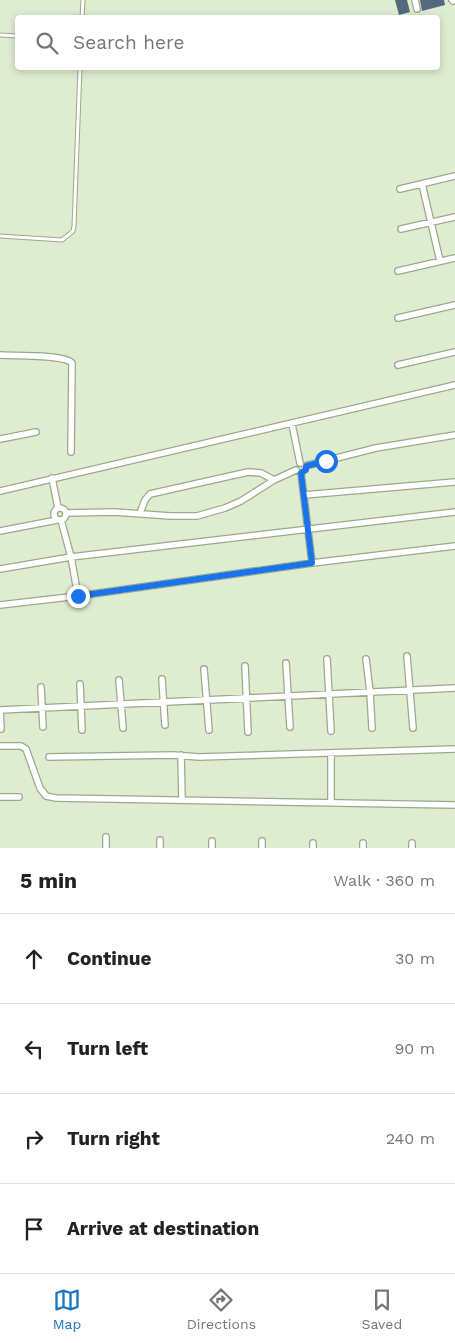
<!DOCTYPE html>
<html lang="en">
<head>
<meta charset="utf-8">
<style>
	body { margin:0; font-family:"Work Sans",sans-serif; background:#f6f6f6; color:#222 }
	.stop { position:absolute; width:15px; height:15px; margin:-11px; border:4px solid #1a73e8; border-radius:50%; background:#fff }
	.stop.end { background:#1a73e8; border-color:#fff; box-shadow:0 1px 5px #0008 }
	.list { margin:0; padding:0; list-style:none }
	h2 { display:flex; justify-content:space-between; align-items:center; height:65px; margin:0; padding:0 20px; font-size:21px }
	h2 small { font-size:16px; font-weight:400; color:#767676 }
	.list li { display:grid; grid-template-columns:32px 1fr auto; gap:15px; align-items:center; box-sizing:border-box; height:90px; padding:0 20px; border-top:1px solid #e0e0e0 }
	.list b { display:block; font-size:19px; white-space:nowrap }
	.list em { font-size:16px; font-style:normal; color:#767676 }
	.icon { flex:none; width:28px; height:28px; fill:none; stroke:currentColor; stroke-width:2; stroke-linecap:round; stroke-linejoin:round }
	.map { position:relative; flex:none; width:455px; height:848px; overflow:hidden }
	.search { position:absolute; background:#fff; box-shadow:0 2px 8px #0003; left:15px; right:15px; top:15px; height:55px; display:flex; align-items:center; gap:12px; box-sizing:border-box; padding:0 18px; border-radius:5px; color:#767676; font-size:19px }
	.sheet { height:425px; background:#fff }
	nav { display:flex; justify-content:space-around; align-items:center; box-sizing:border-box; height:70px; border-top:1px solid #e0e0e0; background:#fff; font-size:14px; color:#767676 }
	nav a { display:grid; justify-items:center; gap:2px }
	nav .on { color:#1876c3 }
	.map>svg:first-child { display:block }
</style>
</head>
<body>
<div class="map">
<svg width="455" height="848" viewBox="0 0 455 848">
	<rect width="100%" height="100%" fill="#deeccf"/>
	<!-- building -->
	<path fill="#54697d" d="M395 0H407L410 12 399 15Z
		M420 0H444L445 5 422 11Z"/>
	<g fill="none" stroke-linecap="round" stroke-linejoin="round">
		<!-- lane casing -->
		<g stroke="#9ba88d" stroke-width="5">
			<path id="lane" d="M82 18 83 0
				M0 35 18 36
				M0 236 62 240 73 231 74 226 80 68"/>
		</g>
		<!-- street casing -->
		<g stroke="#9ba88d" stroke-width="8">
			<path id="street" d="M415 0 417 9
				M452 0 453 1
				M422 184 440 261
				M400 189 455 176
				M401 229 455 217
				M398 271 455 258
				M398 318 455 305
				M0 355C15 356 64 354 72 363L71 452
				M398 365 455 352
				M292 424 300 463
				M0 439 36 432
				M305 466 376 448 455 435
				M301 473 312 563
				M52 478 58 508
				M0 491 455 385
				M304 495 455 482
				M54 514a6 6 0 1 1 12 0a6 6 0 1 1-12 0Z
				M66 513 114 512 171 516H197L225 508 241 501 274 480 296 470
				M140 513 145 500 150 494 248 472 261 473 274 480
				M61 520 71 557 78 596 312 563 455 546
				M0 531 57 520
				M0 569 71 557 455 512
				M0 605 78 596
				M407 656 413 728
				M327 659 331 731
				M366 659 370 692 372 728
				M286 663 290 727
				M245 666 248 732
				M204 669 209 730
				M162 679 165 725
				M119 680 123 728
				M80 684 82 730
				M41 687 43 727
				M1 729 0 710 455 688
				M0 746H21L26 749 40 788 46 796 56 798 455 805
				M181 755 182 800
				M49 757 173 755 199 757 455 749
				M0 797H19
				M331 803V753
				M313 843V848
				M363 843V848
				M412 843V848
				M106 848V837
				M160 848V840
				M212 848V841
				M262 848V841"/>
		</g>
		<!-- lane -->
		<use href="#lane" stroke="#fff" stroke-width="3"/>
		<!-- street -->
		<use href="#street" stroke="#fff" stroke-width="5.5"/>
	</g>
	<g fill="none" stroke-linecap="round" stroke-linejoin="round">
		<!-- route -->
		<path stroke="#1a73e8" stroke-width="6" d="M78 596 312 563 301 473 306 470V466L326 461"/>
	</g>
</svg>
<div class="stop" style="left:326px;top:461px"></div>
<div class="stop end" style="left:78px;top:596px"></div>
<div class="search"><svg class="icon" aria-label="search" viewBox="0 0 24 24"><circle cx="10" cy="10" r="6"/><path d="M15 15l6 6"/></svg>Search here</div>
</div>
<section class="sheet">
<h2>5 min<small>Walk · 360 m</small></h2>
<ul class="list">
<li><svg class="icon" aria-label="ahead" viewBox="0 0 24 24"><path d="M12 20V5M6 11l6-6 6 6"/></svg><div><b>Continue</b></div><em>30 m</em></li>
<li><svg class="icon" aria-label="left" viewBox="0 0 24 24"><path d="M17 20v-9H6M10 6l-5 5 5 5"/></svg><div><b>Turn left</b></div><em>90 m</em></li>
<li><svg class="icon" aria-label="right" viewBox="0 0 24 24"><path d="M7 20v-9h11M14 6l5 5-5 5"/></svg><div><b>Turn right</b></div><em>240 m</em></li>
<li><svg class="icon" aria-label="arrive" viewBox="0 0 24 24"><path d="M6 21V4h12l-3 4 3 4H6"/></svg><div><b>Arrive at destination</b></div></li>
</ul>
</section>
<nav>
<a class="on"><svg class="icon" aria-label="map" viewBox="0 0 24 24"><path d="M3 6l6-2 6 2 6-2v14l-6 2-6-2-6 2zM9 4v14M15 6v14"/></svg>Map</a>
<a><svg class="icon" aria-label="directions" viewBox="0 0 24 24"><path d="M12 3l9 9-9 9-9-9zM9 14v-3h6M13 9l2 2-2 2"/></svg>Directions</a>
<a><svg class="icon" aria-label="saved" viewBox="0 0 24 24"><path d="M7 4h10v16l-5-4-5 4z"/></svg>Saved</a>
</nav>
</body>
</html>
